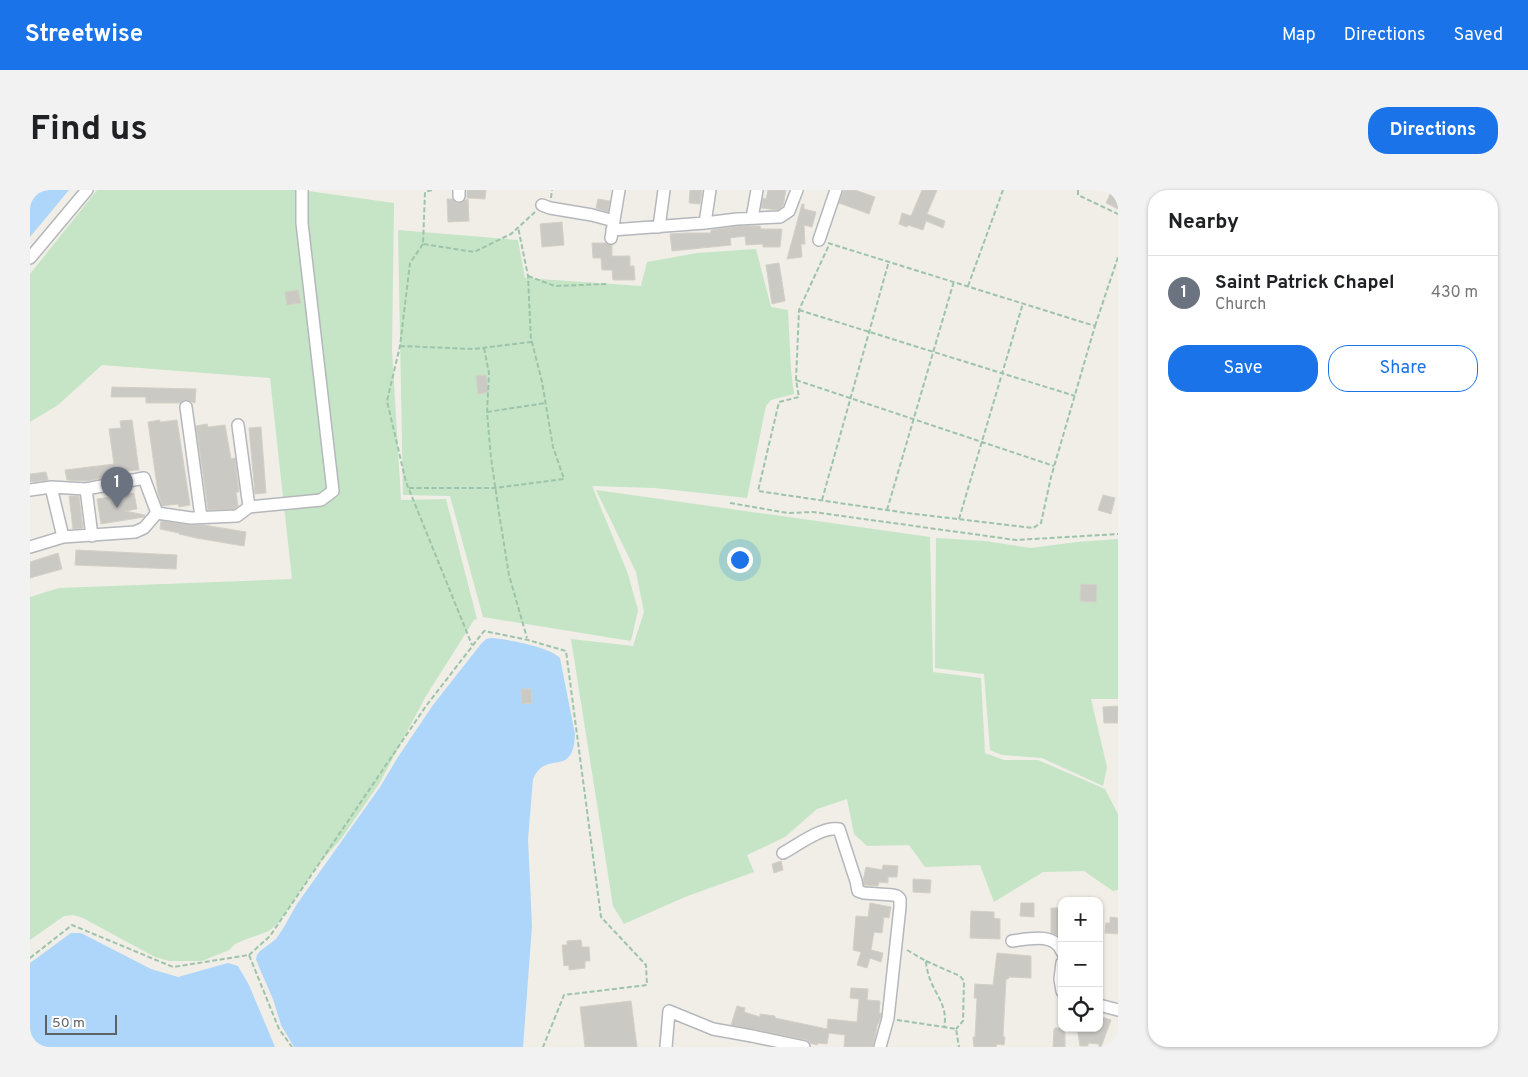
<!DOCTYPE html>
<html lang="en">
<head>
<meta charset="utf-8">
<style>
	body { margin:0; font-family:Overpass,sans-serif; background:#f2f2f2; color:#202124 }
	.controls { position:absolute; right:15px; bottom:15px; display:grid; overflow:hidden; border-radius:10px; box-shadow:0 1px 4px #0004 }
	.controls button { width:45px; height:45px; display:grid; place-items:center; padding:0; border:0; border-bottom:1px solid #e0e0e0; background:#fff; color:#202124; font:25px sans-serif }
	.scale { position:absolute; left:15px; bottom:12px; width:72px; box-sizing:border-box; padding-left:5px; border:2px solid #5e6266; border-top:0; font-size:14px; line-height:18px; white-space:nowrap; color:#5e6266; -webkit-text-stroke:4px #fff; paint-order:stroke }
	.you { position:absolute; left:709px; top:369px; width:18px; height:18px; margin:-12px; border:4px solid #fff; border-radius:50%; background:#1a73e8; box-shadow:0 0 0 8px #1a73e833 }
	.badge { display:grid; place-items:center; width:32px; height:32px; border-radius:50%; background:#1a73e8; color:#fff; font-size:16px; font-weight:700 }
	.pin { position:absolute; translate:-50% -41px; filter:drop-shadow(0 1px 2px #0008) }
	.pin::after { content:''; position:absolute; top:26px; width:18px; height:15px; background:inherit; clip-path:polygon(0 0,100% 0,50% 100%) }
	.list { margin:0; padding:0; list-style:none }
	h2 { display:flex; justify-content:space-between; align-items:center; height:65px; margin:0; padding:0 20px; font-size:21px }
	h2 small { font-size:16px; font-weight:400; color:#757577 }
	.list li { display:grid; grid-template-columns:32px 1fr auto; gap:15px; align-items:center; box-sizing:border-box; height:75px; padding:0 20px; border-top:1px solid #e0e0e0 }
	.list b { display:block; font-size:19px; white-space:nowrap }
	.list p { margin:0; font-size:16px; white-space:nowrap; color:#757577 }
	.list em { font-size:16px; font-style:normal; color:#757577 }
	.actions { display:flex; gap:10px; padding:15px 20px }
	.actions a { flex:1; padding:11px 0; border:1px solid #1a73e8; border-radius:20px; text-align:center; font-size:18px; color:#1a73e8 }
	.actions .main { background:#1a73e8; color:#fff }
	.icon { flex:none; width:28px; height:28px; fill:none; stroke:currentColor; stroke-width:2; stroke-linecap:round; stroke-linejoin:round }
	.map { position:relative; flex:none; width:1088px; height:857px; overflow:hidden; border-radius:20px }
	header { display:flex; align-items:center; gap:30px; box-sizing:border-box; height:70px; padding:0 25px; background:#1a73e8; color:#fff }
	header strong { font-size:24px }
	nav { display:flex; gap:28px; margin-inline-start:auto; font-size:18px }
	.intro { display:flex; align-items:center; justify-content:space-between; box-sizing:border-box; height:120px; padding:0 30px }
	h1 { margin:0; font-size:35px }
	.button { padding:12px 22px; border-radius:20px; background:#1a73e8; color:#fff; font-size:18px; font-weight:700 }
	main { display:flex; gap:30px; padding:0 30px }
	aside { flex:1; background:#fff; border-radius:20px; box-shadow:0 1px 4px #0004 }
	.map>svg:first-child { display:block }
</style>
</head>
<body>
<header>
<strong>Streetwise</strong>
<nav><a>Map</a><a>Directions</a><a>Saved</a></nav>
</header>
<div class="intro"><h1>Find us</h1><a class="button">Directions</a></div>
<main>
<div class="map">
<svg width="1088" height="857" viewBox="0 0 1088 857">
	<rect width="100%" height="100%" fill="#f0eee7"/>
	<!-- green -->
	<path fill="#c5e5c6" d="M67 0H271L364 13 362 160 371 310 416 309 447 429 444 430 396 506 349 594 311 649 287 676 249 732 239 741 214 750 205 754 199 760 172 771H139L125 767 53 728 43 725 34 726 0 750V407L29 398 262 389 240 188 72 175 28 215 0 232V84Z
		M368 40 488 50 495 88 611 96 617 72 667 63 726 59 741 117 758 120 761 180 764 204 741 210 736 216 717 308 625 298 562 296 598 384 608 420 601 451 453 427 420 306 373 305Z
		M566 300 900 347 903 482 951 488 955 563 974 570H1008L1075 599 1088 624V700L1083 701 1054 681 1013 682 964 712 950 675 895 677 879 655 837 656 824 644 817 609 787 619 755 647 717 665 724 682 655 707 594 734 583 716 541 449 603 456 614 422 606 382Z
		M906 348 955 351 1001 358 1047 352 1088 349V509H1061L1077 577 1073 596 1012 568 972 565 960 560 954 484 905 478Z"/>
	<!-- water -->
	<path fill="#add6fa" d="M0 0H39L0 47Z
		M461 448C477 449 520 457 530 468L545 544C543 590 517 558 503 589L498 649 502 736 493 857H264L251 835 243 809 229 777 226 769 227 765 230 761 241 753 246 749 254 737 267 714 350 597 368 567 403 515 451 454 456 449Z
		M41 743H51L121 779 148 787 198 773 208 776 219 795 245 857H0V773Z"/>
	<!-- building -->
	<path fill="#cbc9c4" stroke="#d4d0c6" d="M437 0H456L455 9 437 8Z
		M660 0H672L670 14 659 13Z
		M738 0H756L753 16 748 20 731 18 733 8 736 9Z
		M814 0H825L845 7 839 24 809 13Z
		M892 0H907L897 24 915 31 913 38 896 31 893 40 878 35 877 37 869 34 872 23 881 26Z
		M1082 0H1088V19L1076 13Z
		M417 9H422L426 13H429L438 9 439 31 418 32Z
		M568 9 580 11 578 22 566 18Z
		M772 14H774V19L786 22 782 37 774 35 775 54H771L772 67 757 69Z
		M532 32 534 55 512 57 510 34Z
		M708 36H730L731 39H752L750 57H733V54L716 55 715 46 700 48 701 55 642 61 640 44 656 43H681V40Z
		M562 53H576L582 55V66H600V76H604L605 90H583L582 80H572L571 68H563Z
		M749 73 755 111 742 114 736 75Z
		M268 100 271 113 257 115 255 102Z
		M456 185 458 202 448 204 446 186Z
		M82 197 166 199 165 213 155 210 150 213H116V207H81Z
		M102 230 109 280 95 281 96 284 56 291 37 290 35 280 84 274 79 239 91 238 90 231Z
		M130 230V232L147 230 160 315 149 317 148 314 132 316 128 303 118 232Z
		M177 234 178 237 195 235 201 269 205 268 209 302H206L208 316 204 319 178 320 166 236Z
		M231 237 236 303 225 304 219 238Z
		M16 282 18 290 0 292V284Z
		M104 303 107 319 95 321 115 325 114 327 71 334 67 309Z
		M1073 305 1085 308 1081 324 1068 320Z
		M39 306H49L53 338 43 339Z
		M131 331 160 335H174L216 342 214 356 166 348 149 344V343L130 339Z
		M46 360 147 365 146 379 45 375Z
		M28 363 32 379 0 388V372Z
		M1051 394 1067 395 1066 412 1050 411Z
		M491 499H501L502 513 492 514Z
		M1088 516V533H1074L1073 517Z
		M751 671 753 680 744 683 742 674Z
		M853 675 868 676 867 687H858V693L849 692 848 696 834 695 833 690 836 677 852 680Z
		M883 689 901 690 900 703 883 702Z
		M840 713 861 717 859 728 854 727 852 743 844 742 841 760 853 763 851 772 840 768 837 778 827 775 831 762 823 760 826 726 838 727Z
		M991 713H1004V727L990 726Z
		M1021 718H1032V747L1021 743Z
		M941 721 964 722V728L970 729V749L940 748Z
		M1080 727 1088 728V744L1075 743 1076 733H1080Z
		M551 750 552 757H559L560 771H555V778L539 780V775L534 776 532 755H537V751Z
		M967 763 1001 766V788L979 787 978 789H976L973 846 975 847 974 855 967 854 966 857H944L943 847H945L947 808H944L945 794 963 795Z
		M821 798 838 799 837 810 850 811 849 823H851V827L847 836 843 857H814L815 845 799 843 797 854 788 853 787 855 780 853V852L776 850 701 835 707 816 715 818 714 822 730 827V824L745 826V828L797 839 798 829 827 832 829 809 820 808Z
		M601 811 607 857H555L550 817Z
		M1069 826 1081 830 1071 857H1069V854L1058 853V856H1050L1047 838H1069Z
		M1025 838H1035V857H1023L1024 839Z"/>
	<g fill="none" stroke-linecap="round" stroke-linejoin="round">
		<!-- minor casing -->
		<g stroke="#b4b7bb" stroke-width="14">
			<path id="minor" d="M429 0V6
				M512 15 520 18 562 25 584 31
				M722 28 727 0
				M675 33 680 0
				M629 37 634 0
				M582 40 675 33 707 29 750 27 759 21 767 0
				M581 48 589 0
				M789 50 806 0
				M0 68 57 0
				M156 217 171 327
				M208 235 219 317
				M21 297 33 347
				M56 299 62 346
				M0 300 21 297 56 299 114 288 127 323
				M127 323 161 328 207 326 219 317 291 310 303 301 272 33V0
				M0 357 33 347 105 342 114 338 127 323
				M753 663C768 655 792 636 809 639L826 691 828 701 834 703 863 705 867 706 870 709V717L858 828 850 857
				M982 751C998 749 1025 742 1032 762
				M1032 773 1030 789 1032 801
				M1069 815 1088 820
				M636 857 639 821 683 839 722 846 774 857"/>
		</g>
		<!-- path -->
		<path stroke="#9dc4aa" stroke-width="2" stroke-dasharray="5 2.5" stroke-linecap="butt" d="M402 0 395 2 393 54 444 62 481 44 505 22
			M1048 0V5L1088 24
			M521 8 522 0
			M798 53 1065 136 1021 287 1011 333 1003 338 877 323 728 301 749 212 769 207 766 190 769 120 799 55
			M393 54 380 73 370 156 357 211 376 292 442 455
			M498 86 525 96 577 94
			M938 96 973 0
			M769 120 1045 206
			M1065 136 1088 67
			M370 156 443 159 501 152 498 86 488 37
			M454 158 459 183 457 222 461 268 469 323 479 385 497 448
			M766 190 1024 276
			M457 222 516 213
			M379 298H465L534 289 523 257 512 192 501 148
			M792 310 859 71
			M700 313 758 323 783 322 986 350 1088 344
			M857 320 924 91
			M929 329 993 113
			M877 760 896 771C896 775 897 779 898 783 903 803 919 815 914 837L926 839 929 857
			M219 765 240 746 396 516 454 441 498 450 536 461 571 727 616 775 617 795 534 805 513 857
			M0 768 42 735 143 777 219 765 249 839 262 857
			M896 771 930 786 934 791 933 831 926 839
			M867 830 914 837"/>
		<!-- minor -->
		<use href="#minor" stroke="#fff" stroke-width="11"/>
	</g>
</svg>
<div class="controls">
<button>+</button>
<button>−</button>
<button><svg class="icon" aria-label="locate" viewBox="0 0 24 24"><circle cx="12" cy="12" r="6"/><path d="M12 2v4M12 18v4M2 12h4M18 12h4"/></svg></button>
</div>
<div class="scale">50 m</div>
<div class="you"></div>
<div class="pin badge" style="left:87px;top:318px;background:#6b7280">1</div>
</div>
<aside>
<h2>Nearby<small></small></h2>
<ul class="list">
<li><span class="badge" style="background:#6b7280">1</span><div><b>Saint Patrick Chapel</b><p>Church</p></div><em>430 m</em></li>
</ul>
<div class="actions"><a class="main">Save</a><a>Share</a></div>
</aside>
</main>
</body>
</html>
